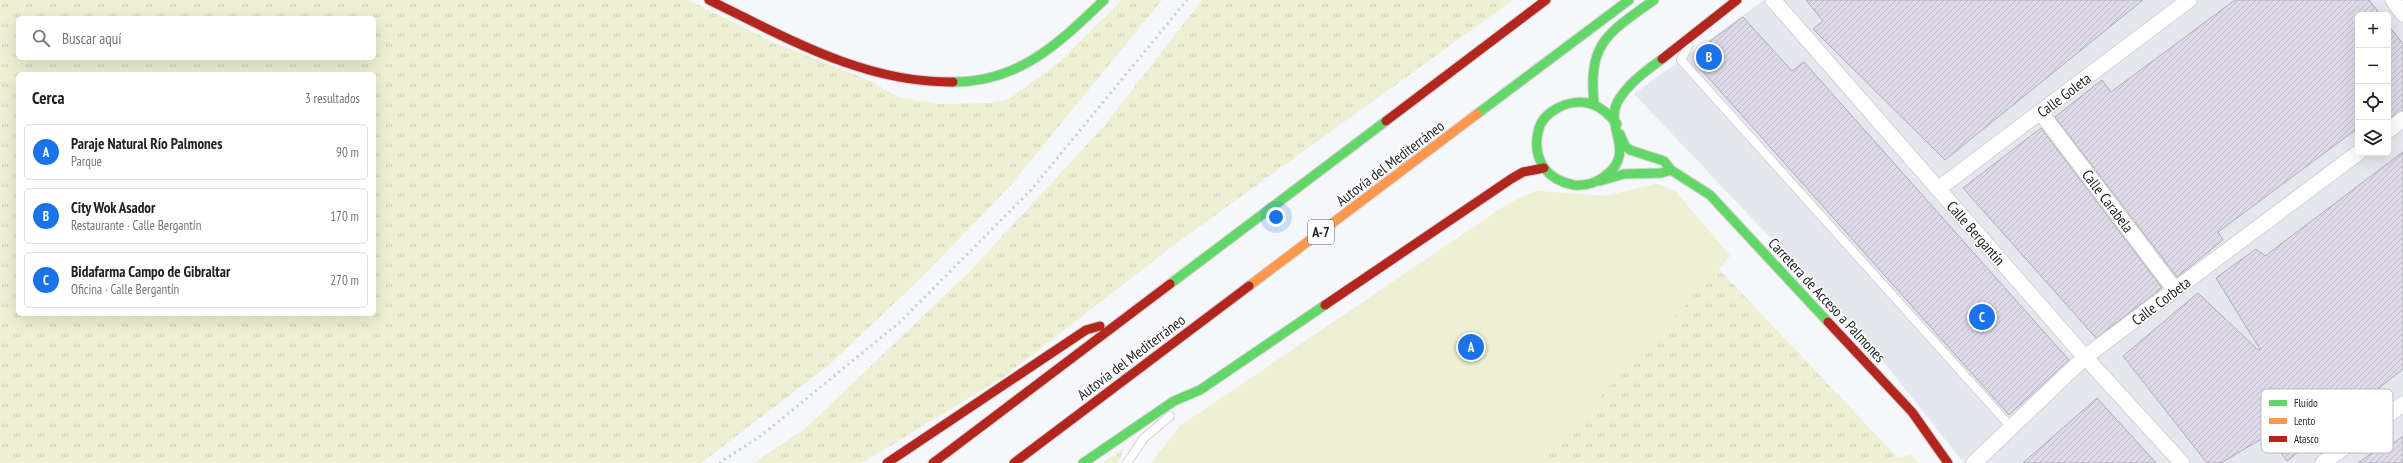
<!DOCTYPE html>
<html lang="es">
<head>
<meta charset="utf-8">
<style>
	body { margin:0; font-family:"PT Sans Narrow",sans-serif; background:#f2f2f2; color:#202124 }
	.controls { position:absolute; right:12px; top:12px; display:grid; overflow:hidden; border-radius:6px; box-shadow:0 4px 16px #0002 }
	.controls button { width:36px; height:36px; display:grid; place-items:center; padding:0; border:0; border-bottom:1px solid #e0e0e0; background:#fff; color:#202124; font:20px sans-serif }
	.you { position:absolute; left:1276px; top:217px; width:14px; height:14px; margin:-10px; border:3px solid #fff; border-radius:50%; background:#1a73e8; box-shadow:0 0 0 6px #1a73e833 }
	.badge { display:grid; place-items:center; width:26px; height:26px; border-radius:50%; background:#1a73e8; color:#fff; font-size:13px; font-weight:700 }
	.pin { position:absolute; translate:-50% -50%; border:2px solid #fff; box-shadow:0 1px 4px #0006 }
	.list { margin:0; padding:0; list-style:none }
	h2 { display:flex; justify-content:space-between; align-items:center; height:52px; margin:0; padding:0 16px; font-size:17px }
	h2 small { font-size:13px; font-weight:400; color:#757577 }
	.list li { display:grid; grid-template-columns:26px 1fr auto; gap:12px; align-items:center; box-sizing:border-box; height:56px; margin:0 8px 8px; padding:0 8px; border:1px solid #e0e0e0; border-radius:6px }
	.list b { display:block; font-size:15px; white-space:nowrap }
	.list p { margin:0; font-size:13px; white-space:nowrap; color:#757577 }
	.list em { font-size:13px; font-style:normal; color:#757577 }
	.icon { flex:none; width:22px; height:22px; fill:none; stroke:currentColor; stroke-width:2; stroke-linecap:round; stroke-linejoin:round }
	.map { position:relative; flex:none; width:2403px; height:463px; overflow:hidden }
	.search { position:absolute; background:#fff; box-shadow:0 4px 16px #0002; left:16px; top:16px; width:360px; height:44px; display:flex; align-items:center; gap:10px; box-sizing:border-box; padding:0 14px; border-radius:6px; color:#757577; font-size:15px }
	.panel { position:absolute; background:#fff; box-shadow:0 4px 16px #0002; left:16px; top:72px; width:360px; height:244px; border-radius:6px }
	.map>svg:first-child { display:block }
</style>
</head>
<body>
<div class="map">
<svg width="2403" height="463" viewBox="0 0 2403 463">
	<defs>
		<pattern id="grass-tufts" width="24" height="20" patternUnits="userSpaceOnUse"><rect width="24" height="20" fill="#eef0d4"/><path d="M3 7l-1-3M5 7V3M7 7l1-3M15 17l-1-3M17 17v-4M19 17l1-3" fill="none" stroke="#cccdb6"/></pattern>
		<pattern id="building-hatch" width="6" height="6" patternUnits="userSpaceOnUse"><rect width="6" height="6" fill="#dfdaea"/><path d="M-1 1l2-2M0 6l6-6M5 7l2-2" fill="none" stroke="#bfbbc8"/></pattern>
	</defs>
	<rect width="100%" height="100%" fill="#f6f7fb"/>
	<!-- built -->
	<path fill="#e5e7ef" fill-rule="evenodd" d="M1764 0H2403V463H1964L1859 331 1634 94ZM2358 15H2388V153H2358Z"/>
	<!-- grass -->
	<path fill="url(#grass-tufts)" fill-rule="evenodd" d="M0 0H688L775 43 873 82 898 97 938 104 990 103 1009 99 1058 63 1122 0H1162L1010 186 924 275 829 365 701 463H0ZM18 18H374V58H18ZM18 74H374V314H18Z
		M1202 0H1513L1178 242 1005 376 862 463H754L807 427 971 270 1104 126Z
		M1657 184 1676 192 1730 256 1719 269 1897 457 1911 455 1919 463H1151L1180 426 1509 203 1537 191 1605 196Z
		M1125 447 1118 463H1102Z"/>
	<!-- park -->
	<path fill="#eef0d4" d="M1657 184 1676 192 1730 256 1540 463H1151L1180 426 1509 203 1537 191 1605 196Z
		M1911 455 1919 463H1892L1897 458Z"/>
	<!-- building -->
	<path fill="url(#building-hatch)" stroke="#adadb0" d="M1806 0H2143L1945 160 1813 29 1823 21Z
		M2235 0H2369L2381 15H2358V128L2218 232 2223 240 2177 277 2055 117 2102 80 2111 92Z
		M1743 17 1792 71 1804 62 2069 360 2009 415 1697 65 1698 50Z
		M2388 25 2403 44V110L2388 119Z
		M2041 128 2162 288 2096 338 1963 188Z
		M2403 152V369L2287 461 2268 435 2221 463H2207L2123 356 2198 293 2258 350 2260 349 2216 278 2256 249 2265 256Z
		M2097 398 2156 463H2023Z
		M2403 436V463H2358L2391 439 2394 443Z"/>
	<g fill="none" stroke-linecap="round" stroke-linejoin="round">
		<!-- lane casing -->
		<g stroke="#d3d3d6" stroke-width="10">
			<path id="lane" d="M1688 46 1681 60 2011 427
				M1127 463 1144 438 1170 416"/>
		</g>
		<!-- street casing -->
		<g stroke="#d3d3d6" stroke-width="17">
			<path id="street" d="M1773 0 2085 357 2182 463
				M2393 0 2403 14
				M2041 113 2175 290
				M2388 131 2403 119
				M1938 189 2189 0
				M1974 463 2085 357 2358 153
				M2323 463 2403 404"/>
		</g>
		<!-- fast casing -->
		<g stroke="#d3d3d6" stroke-width="11">
			<path id="fast" d="M953 82C1020 82 1059 43 1104 0
				M1594 104C1588 42 1607 34 1654 0
				M1477 114 1629 0
				M1617 124C1609 115 1601 106 1588 103 1569 99 1542 111 1538 132 1535 145 1537 158 1545 169 1552 178 1563 183 1574 185 1585 186 1596 183 1605 176 1637 153 1605 128 1617 103 1626 85 1646 71 1662 59
				M1620 134 1625 146 1630 150 1664 161 1671 170 1710 195 1828 322
				M1600 181 1624 174 1661 173 1671 170
				M1170 284 1386 121
				M1083 463 1174 401 1200 390 1325 305"/>
		</g>
		<!-- slow casing -->
		<g stroke="#d3d3d6" stroke-width="11">
			<path id="slow" d="M1249 286 1477 114"/>
		</g>
		<!-- jam casing -->
		<g stroke="#d3d3d6" stroke-width="11">
			<path id="jam" d="M709 0C787 38 864 83 953 82
				M1662 59 1737 0
				M1386 121 1546 0
				M1325 305 1511 179 1523 172 1544 168
				M1828 322 1912 412 1948 463
				M887 463 1086 330 1100 326
				M933 463 1170 284
				M1014 463 1249 286"/>
		</g>
		<!-- lane -->
		<use href="#lane" stroke="#fefefe" stroke-width="8"/>
		<!-- street -->
		<use href="#street" stroke="#fefefe" stroke-width="15"/>
		<!-- fast -->
		<use href="#fast" stroke="#63d668" stroke-width="9"/>
		<!-- slow -->
		<use href="#slow" stroke="#ff974d" stroke-width="9"/>
		<!-- jam -->
		<use href="#jam" stroke="#b3261e" stroke-width="9"/>
		<!-- rail -->
		<path stroke="#cccccd" stroke-width="3" stroke-dasharray="2 4" stroke-linecap="butt" d="M719 463 762 435 900 322 1031 190 1187 0"/>
	</g>
	<g text-anchor="middle" dominant-baseline="central" stroke-width="3" stroke-linejoin="round" paint-order="stroke">
		<!-- shield labels -->
		<rect fill="#fff" stroke="#626264" stroke-width="1" x="1308" y="220" width="26" height="24" rx="3"/>
		<g font-size="14" font-weight="bold" fill="#1f1f22">
			<text x="1321" y="232">A-7</text>
		</g>
		<!-- street labels -->
		<g font-size="15" fill="#1f1f22" stroke="#fff">
			<text transform="translate(2064 95) rotate(-37)">Calle Goleta</text>
			<text transform="translate(1390 163) rotate(-37)">Autovía del Mediterráneo</text>
			<text transform="translate(2108 201) rotate(53)">Calle Carabela</text>
			<text transform="translate(1976 233) rotate(49)">Calle Bergantín</text>
			<text transform="translate(1827 300) rotate(47)">Carretera de Acceso a Palmones</text>
			<text transform="translate(2161 301) rotate(-37)">Calle Corbeta</text>
			<text transform="translate(1131 357) rotate(-37)">Autovía del Mediterráneo</text>
		</g>
	</g>
	<!-- legend -->
	<rect x="2261" y="389" width="132" height="64" rx="6" fill="#fff" stroke="#bcbcbd" stroke-width="1"/>
	<rect x="2269" y="400" width="18" height="6" fill="#63d668"/>
	<rect x="2269" y="418" width="18" height="6" fill="#ff974d"/>
	<rect x="2269" y="436" width="18" height="6" fill="#b3261e"/>
	<g font-size="11" fill="#1f1f22">
		<text x="2294" y="407">Fluido</text>
		<text x="2294" y="425">Lento</text>
		<text x="2294" y="443">Atasco</text>
	</g>
</svg>
<div class="controls">
<button>+</button>
<button>−</button>
<button><svg class="icon" aria-label="locate" viewBox="0 0 24 24"><circle cx="12" cy="12" r="6"/><path d="M12 2v4M12 18v4M2 12h4M18 12h4"/></svg></button>
<button><svg class="icon" aria-label="layers" viewBox="0 0 24 24"><path d="M12 4l9 5-9 5-9-5zM3 14l9 5 9-5"/></svg></button>
</div>
<div class="you"></div>
<div class="pin badge" style="left:1471px;top:347px">A</div>
<div class="pin badge" style="left:1709px;top:57px">B</div>
<div class="pin badge" style="left:1982px;top:317px">C</div>
<div class="search"><svg class="icon" aria-label="search" viewBox="0 0 24 24"><circle cx="10" cy="10" r="6"/><path d="M15 15l6 6"/></svg>Buscar aquí</div>
<section class="panel">
<h2>Cerca<small>3 resultados</small></h2>
<ul class="list">
<li><span class="badge">A</span><div><b>Paraje Natural Río Palmones</b><p>Parque</p></div><em>90 m</em></li>
<li><span class="badge">B</span><div><b>City Wok Asador</b><p>Restaurante · Calle Bergantín</p></div><em>170 m</em></li>
<li><span class="badge">C</span><div><b>Bidafarma Campo de Gibraltar</b><p>Oficina · Calle Bergantín</p></div><em>270 m</em></li>
</ul>
</section>
</div>
</body>
</html>
